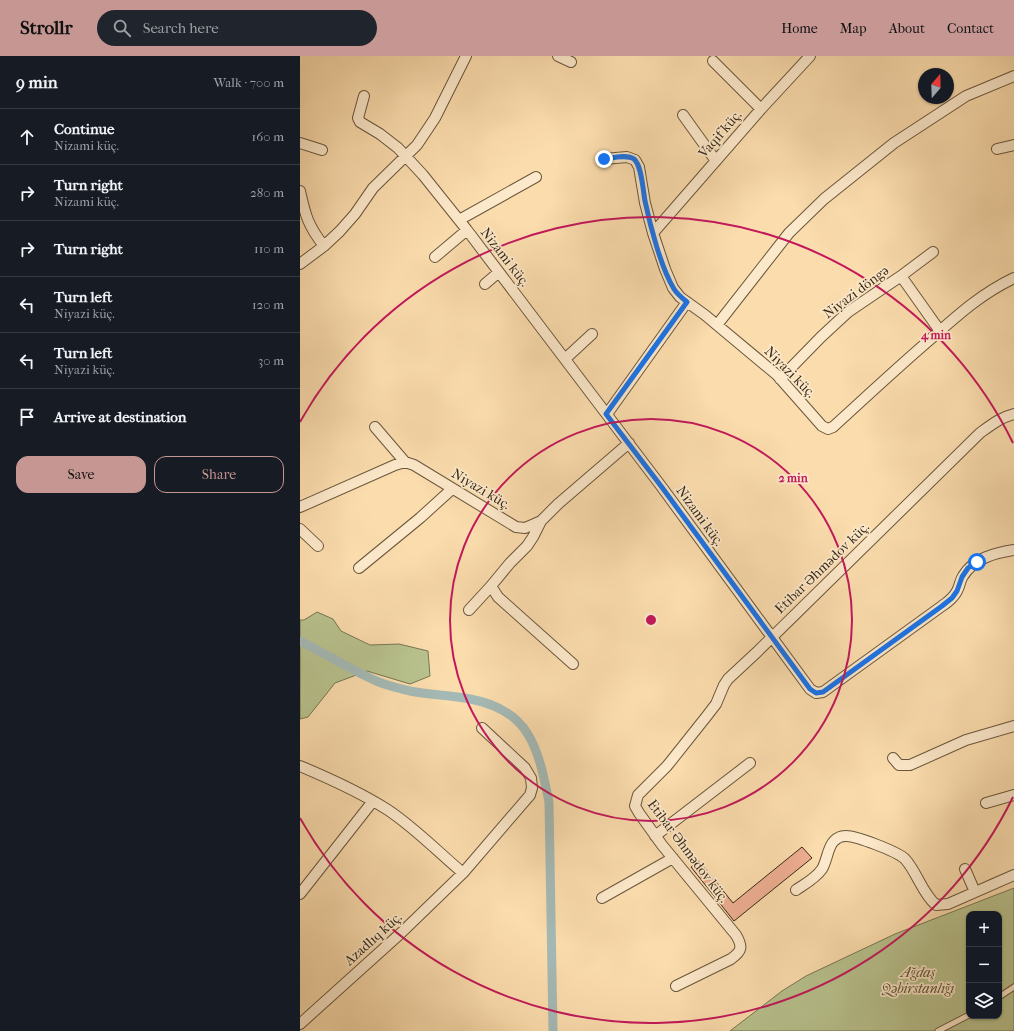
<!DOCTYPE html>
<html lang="en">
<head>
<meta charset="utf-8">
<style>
	body { margin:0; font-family:"IM FELL French Canon",serif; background:#20242c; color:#f1f3f6 }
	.controls { position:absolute; right:12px; bottom:12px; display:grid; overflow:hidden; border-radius:8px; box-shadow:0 1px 3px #0004 }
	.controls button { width:36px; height:36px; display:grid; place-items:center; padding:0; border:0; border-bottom:1px solid #363941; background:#171b24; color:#f1f3f6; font:20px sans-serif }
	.compass { position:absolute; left:618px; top:12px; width:36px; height:36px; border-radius:50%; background:#171b24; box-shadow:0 1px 3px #0004; rotate:19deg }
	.stop { position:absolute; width:12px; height:12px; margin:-9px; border:3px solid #1a73e8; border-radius:50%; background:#fff }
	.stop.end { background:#1a73e8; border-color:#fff; box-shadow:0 1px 4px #0008 }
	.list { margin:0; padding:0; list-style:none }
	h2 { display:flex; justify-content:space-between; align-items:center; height:52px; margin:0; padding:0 16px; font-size:17px }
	h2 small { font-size:13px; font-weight:400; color:#9ea1a6 }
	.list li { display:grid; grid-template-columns:26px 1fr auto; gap:12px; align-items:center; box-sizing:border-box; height:56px; padding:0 16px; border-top:1px solid #363941 }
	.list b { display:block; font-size:15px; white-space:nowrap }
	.list p { margin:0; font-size:13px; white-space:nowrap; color:#9ea1a6 }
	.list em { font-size:13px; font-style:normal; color:#9ea1a6 }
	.actions { display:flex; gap:8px; padding:12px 16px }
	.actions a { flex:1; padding:9px 0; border:1px solid #c59692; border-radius:12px; text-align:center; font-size:14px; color:#c59692 }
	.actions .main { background:#c59692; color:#111 }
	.icon { flex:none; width:22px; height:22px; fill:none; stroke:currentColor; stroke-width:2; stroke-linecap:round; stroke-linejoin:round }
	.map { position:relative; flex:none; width:714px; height:975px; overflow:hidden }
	header { display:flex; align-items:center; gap:24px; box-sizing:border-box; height:56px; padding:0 20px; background:#c59692; color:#111 }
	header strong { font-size:19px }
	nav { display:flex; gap:22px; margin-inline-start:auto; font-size:14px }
	.search { width:280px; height:36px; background:#20242c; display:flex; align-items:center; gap:10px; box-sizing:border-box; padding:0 14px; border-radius:22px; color:#9ea1a6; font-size:15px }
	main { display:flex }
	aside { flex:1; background:#171b24 }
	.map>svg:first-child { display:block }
</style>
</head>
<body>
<header>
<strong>Strollr</strong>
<div class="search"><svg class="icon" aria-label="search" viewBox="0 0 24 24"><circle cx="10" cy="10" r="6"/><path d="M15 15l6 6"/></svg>Search here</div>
<nav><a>Home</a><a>Map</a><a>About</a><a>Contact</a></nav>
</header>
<main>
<aside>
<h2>9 min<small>Walk · 700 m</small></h2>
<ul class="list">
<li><svg class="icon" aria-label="ahead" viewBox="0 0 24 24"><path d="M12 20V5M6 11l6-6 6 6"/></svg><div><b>Continue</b><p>Nizami küç.</p></div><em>160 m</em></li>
<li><svg class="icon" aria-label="right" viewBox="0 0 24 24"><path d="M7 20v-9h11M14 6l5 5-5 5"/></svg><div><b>Turn right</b><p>Nizami küç.</p></div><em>280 m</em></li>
<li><svg class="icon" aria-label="right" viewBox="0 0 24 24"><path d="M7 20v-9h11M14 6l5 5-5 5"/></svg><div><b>Turn right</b></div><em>110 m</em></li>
<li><svg class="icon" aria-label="left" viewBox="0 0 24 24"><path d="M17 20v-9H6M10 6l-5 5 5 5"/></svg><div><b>Turn left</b><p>Niyazi küç.</p></div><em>120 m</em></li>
<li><svg class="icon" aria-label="left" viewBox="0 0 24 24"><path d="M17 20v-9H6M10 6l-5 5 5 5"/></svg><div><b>Turn left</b><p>Niyazi küç.</p></div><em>30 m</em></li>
<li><svg class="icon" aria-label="arrive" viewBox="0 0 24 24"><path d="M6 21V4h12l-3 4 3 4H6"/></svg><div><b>Arrive at destination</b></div></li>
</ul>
<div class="actions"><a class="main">Save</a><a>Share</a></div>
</aside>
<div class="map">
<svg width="714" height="975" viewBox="0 0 714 975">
	<rect width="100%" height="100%" fill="#fbdcad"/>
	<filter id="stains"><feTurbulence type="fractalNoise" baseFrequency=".005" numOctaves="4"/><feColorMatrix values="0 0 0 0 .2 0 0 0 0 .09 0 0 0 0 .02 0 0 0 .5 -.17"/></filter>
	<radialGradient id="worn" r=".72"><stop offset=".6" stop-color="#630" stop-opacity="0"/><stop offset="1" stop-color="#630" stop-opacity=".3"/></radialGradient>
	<!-- green -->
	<path fill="#b8c28e" stroke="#787652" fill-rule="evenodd" d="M17 556 33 563 41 575 70 589 99 588 128 595 130 620 110 628 67 615 35 627 8 661 0 663V564H4Z
		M714 832V975H430L482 935 506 920 595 878ZM669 858H699V960H669Z"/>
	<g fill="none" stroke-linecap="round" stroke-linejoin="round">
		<!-- canal -->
		<path stroke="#a4b9b5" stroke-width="9" d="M0 585C24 597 48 612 72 623 83 629 98 632 110 635 129 639 150 639 170 643 231 654 238 693 249 746L253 975"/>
	</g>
	<!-- building -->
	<path fill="#efae92" stroke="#382915" d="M502 791 512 802 434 865 391 811 399 805 433 847Z"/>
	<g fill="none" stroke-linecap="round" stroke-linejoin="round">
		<!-- service casing -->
		<g stroke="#69563b" stroke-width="7">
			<path id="service" d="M699 941 714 931
				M638 975 669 959"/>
		</g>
		<!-- minor casing -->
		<g stroke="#69563b" stroke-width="12">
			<path id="minor" d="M258 0 271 6
				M413 5 461 53
				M64 40 58 62 60 66 80 78 98 92 123 119 167 174 361 430 510 633 516 637 523 636 642 550C648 546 654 541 657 535 660 530 660 524 663 520 674 502 695 497 714 494
				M383 59 416 105
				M0 87 22 94
				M697 93 714 89
				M304 103 327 101 335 104 339 111 345 147 353 177 365 213 373 232 380 241 405 259 477 319 522 370 528 373 533 371C566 341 599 310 633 281 659 258 681 238 714 222
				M0 135C5 158 8 170 24 190
				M159 164 236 121
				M353 177 461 53 510 0
				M135 201 167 174
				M0 208 24 190 40 175 55 158 73 132 117 89 135 62 166 0
				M601 220 633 196
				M185 228 199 216
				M417 269 489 177 524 143 594 87 666 40 714 20
				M265 303 292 278
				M480 323 521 281 548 256 601 220 640 275
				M307 358 387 246
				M75 371 105 406
				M0 451 95 409 105 406 114 409 216 471 225 472 241 465 258 448 329 387
				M241 465 233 481 227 490 210 507 191 530 198 541 273 608
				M0 473 18 490
				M59 512 120 462 152 433
				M169 554 191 530
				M593 702 599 709H610L666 684 714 670
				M0 710C31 723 60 736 88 754 115 772 138 796 163 817
				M686 747 714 739
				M355 780 450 707
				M665 813 675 836
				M496 834C505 828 516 822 522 813 527 805 528 790 534 785 537 782 541 780 545 780 555 779 598 796 605 803 617 816 622 837 636 849L648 848 714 819
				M0 838 73 745
				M302 842 373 802
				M376 930 431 903C442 895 443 891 436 879L362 789 339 757 335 750 338 739 367 710 406 661 416 648 424 629 428 623 457 596 680 377C691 369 701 361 714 358
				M0 968 101 877 163 817 230 739 232 732 231 722 225 712 182 672"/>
		</g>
		<!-- service -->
		<use href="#service" stroke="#fce8ca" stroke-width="5"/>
		<!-- minor -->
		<use href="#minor" stroke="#fce8ca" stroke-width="10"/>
	</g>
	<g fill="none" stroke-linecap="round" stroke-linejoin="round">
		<!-- route -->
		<path stroke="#1a73e8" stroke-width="5" d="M304 103C312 102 327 98 334 103 342 110 343 135 345 145 350 169 361 212 374 233 377 238 382 242 387 246L306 358 361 430 510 633 516 637 523 636 642 550 652 542 657 535 662 521 668 512 677 506"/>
	</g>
	<!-- distance rings -->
	<g fill="none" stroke="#c2185b" stroke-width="2">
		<circle cx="351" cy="564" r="201"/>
		<path d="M713 741A403 403 0 0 1 0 762M0 366A403 403 0 0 1 713 387"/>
	</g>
	<g text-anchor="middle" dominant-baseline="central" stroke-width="3.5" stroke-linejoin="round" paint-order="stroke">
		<!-- street labels -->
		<g font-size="14" fill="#382915" stroke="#fce8ca">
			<text transform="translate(420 78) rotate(-49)">Vaqif küç.</text>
			<text transform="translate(205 201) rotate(52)">Nizami küç.</text>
			<text transform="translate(556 236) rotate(-37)">Niyazi döngə</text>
			<text transform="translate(490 316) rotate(45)">Niyazi küç.</text>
			<text transform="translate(181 433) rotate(31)">Niyazi küç.</text>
			<text transform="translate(400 460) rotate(54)">Nizami küç.</text>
			<text transform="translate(522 512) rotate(-44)">Etibar Əhmədov küç.</text>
			<text transform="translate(388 795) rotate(53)">Etibar Əhmədov küç.</text>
			<text transform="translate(73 883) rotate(-42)">Azadlıq küç.</text>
		</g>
		<!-- park labels -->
		<g font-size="14" font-style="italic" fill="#584f33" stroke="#fce8ca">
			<text x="618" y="916">Ağdaş<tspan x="618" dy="16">Qəbirstanlığı</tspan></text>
		</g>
	</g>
	<circle cx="351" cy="564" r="6" fill="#c2185b" stroke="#fce8ca" stroke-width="2"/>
	<g font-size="12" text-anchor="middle" font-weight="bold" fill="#c2185b" stroke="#fce8ca" stroke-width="3.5" stroke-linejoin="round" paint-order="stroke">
		<text x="636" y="283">4 min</text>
		<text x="493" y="426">2 min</text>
	</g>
	<rect width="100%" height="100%" filter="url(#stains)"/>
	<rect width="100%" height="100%" fill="url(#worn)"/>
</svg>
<div class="controls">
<button>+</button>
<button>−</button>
<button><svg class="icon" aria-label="layers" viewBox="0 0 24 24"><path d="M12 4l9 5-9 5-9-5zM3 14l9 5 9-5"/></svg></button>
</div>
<svg class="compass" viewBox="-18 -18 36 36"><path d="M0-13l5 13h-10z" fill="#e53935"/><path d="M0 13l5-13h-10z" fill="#9ea1a6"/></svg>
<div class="stop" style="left:677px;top:506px"></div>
<div class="stop end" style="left:304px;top:103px"></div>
</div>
</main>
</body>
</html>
